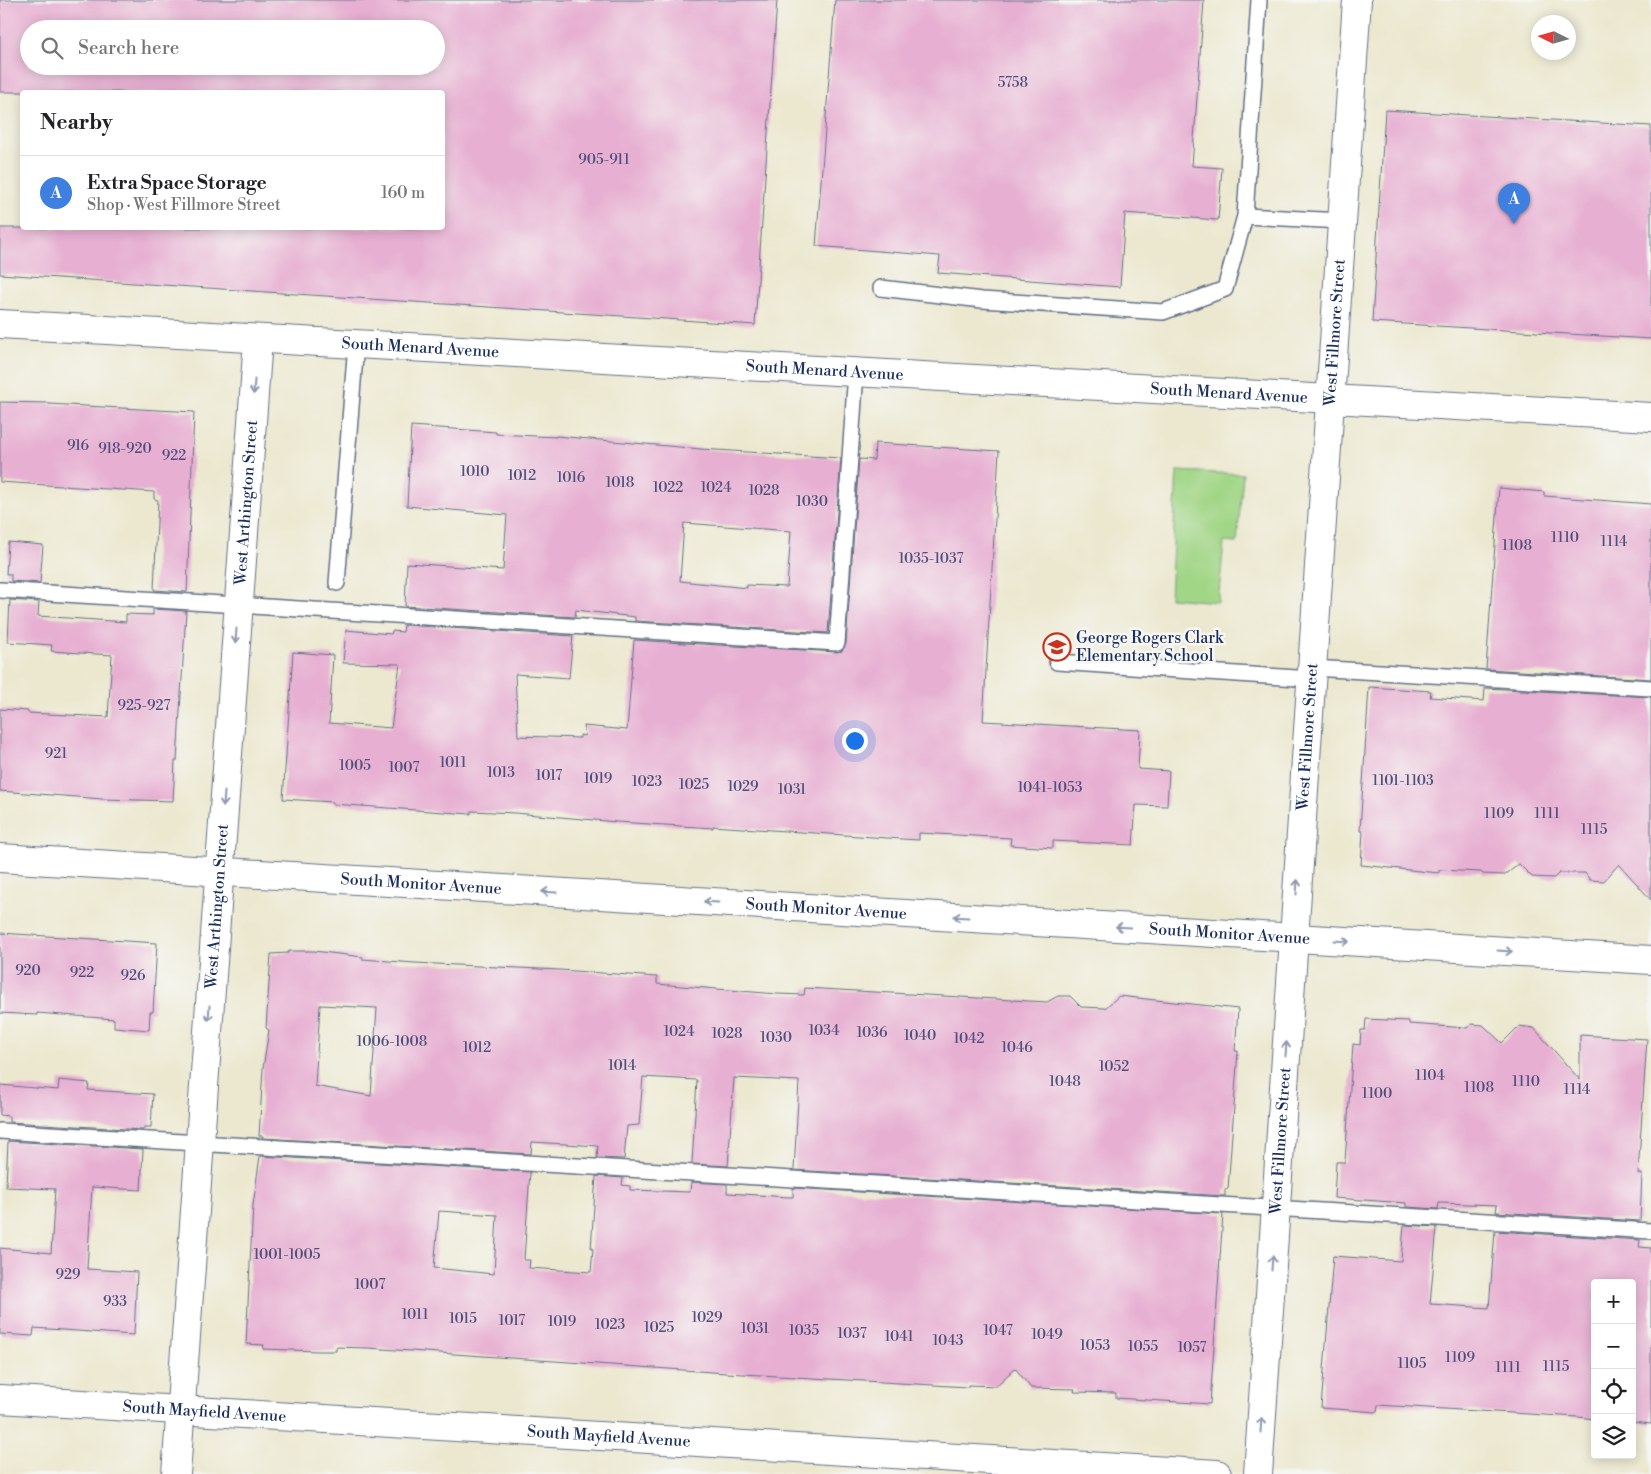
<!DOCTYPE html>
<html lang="en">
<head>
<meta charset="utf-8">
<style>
	body { margin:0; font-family:"Libre Bodoni",serif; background:#f6f6f6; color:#202124 }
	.controls { position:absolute; right:15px; bottom:15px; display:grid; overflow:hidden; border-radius:5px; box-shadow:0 2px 12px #0003 }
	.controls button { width:45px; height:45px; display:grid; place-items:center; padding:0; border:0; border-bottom:1px solid #e0e0e0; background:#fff; color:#202124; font:25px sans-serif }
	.compass { position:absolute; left:1531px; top:15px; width:45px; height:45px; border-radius:50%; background:#fff; box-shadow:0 2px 12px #0003; rotate:275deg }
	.you { position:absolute; left:854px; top:740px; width:18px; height:18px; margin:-12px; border:4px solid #fff; border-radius:50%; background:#1a73e8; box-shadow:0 0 0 8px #1a73e833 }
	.badge { display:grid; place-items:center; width:32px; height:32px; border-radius:50%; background:#1a73e8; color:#fff; font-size:16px; font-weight:700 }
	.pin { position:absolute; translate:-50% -41px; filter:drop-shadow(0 1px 2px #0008) }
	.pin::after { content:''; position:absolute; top:26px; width:18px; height:15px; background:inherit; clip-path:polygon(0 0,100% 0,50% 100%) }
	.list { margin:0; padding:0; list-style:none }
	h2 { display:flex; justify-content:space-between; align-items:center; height:65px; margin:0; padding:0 20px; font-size:21px }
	h2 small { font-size:16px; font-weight:400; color:#757577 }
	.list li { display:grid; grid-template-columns:32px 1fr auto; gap:15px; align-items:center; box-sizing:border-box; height:75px; padding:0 20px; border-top:1px solid #e0e0e0 }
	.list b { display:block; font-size:19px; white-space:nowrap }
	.list p { margin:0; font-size:16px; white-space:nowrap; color:#757577 }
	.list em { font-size:16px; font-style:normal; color:#757577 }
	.icon { flex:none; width:28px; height:28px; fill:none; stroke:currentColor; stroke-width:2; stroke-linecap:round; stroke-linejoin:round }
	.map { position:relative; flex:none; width:1651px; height:1474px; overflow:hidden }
	.search { position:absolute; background:#fff; box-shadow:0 2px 12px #0003; left:20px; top:20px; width:425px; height:55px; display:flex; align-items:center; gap:12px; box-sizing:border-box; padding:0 18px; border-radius:28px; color:#757577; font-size:19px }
	.panel { position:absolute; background:#fff; box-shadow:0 2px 12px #0003; left:20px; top:90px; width:425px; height:140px; border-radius:5px }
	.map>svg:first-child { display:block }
</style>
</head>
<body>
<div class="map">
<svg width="1651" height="1474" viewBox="0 0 1651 1474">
	<rect width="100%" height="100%" fill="#f6f6f2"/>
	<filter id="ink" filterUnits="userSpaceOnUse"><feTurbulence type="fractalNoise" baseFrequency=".02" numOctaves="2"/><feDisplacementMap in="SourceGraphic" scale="10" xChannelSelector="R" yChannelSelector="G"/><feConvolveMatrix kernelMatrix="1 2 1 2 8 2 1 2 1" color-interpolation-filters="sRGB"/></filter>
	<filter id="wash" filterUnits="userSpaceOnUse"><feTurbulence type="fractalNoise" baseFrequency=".0096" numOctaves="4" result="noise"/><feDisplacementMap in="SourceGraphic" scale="20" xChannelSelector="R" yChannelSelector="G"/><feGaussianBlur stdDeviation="1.12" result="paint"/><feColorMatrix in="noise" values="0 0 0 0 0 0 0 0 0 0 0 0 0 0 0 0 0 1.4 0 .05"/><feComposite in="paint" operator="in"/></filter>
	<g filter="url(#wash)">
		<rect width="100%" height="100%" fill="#ece8d0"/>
		<!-- green -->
		<path fill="#a1d686" stroke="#5e8272" d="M1177 471 1243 474 1237 543 1224 542 1218 602 1170 598Z"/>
		<g id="blocks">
			<!-- building -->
			<path fill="#e7afd2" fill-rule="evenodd" d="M0 0H777L755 325 0 274V228H442V92H0ZM29 29H436V66H29Z
				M835 0H1204L1192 166 1222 168 1218 220 1125 213 1120 287 938 273 940 256 816 246Z
				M1385 110 1651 126V339L1372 322Z
				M0 402 49 403V404L194 412 187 592 154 590 158 500 154 499V492L0 482Z
				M411 426 496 432V434L556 437V436L701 449 841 458 828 633 635 621V617L576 610 575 617 405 606 407 563 503 570 507 515 407 506ZM684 523 791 531 787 587 747 585V588L680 581Z
				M875 443 999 451 983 721 1140 730 1138 769 1169 771 1167 806 1136 805 1133 845 1053 841V848L1010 845 1011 838 919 833V840L902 839 713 826V828L617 822 515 813 471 811V814L333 804V802L283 799 293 652 333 655 329 723 391 728 400 664 343 663 346 630 391 634 392 631 403 632 404 625 573 636 569 678 515 674 518 736 580 738V735L585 736 584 726 627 730 634 640 836 652 842 651 846 644 859 459 874 460Z
				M1499 488 1544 492V496L1651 504V679L1486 669Z
				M8 542 43 545 40 583 11 581V574H6Z
				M10 600 39 602 38 616 126 622V614L153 615V609L186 611 177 761H175L173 801 102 799 0 791V709L28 711V713L108 717 112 655 51 651 52 645 8 642Z
				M1369 687 1431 691 1430 697 1484 701 1485 688 1651 697V900L1619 864 1604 881 1590 880 1585 873H1559L1554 878 1532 877 1519 864 1505 875 1483 874 1481 872 1439 870V873L1361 865 1363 831H1360Z
				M0 933 157 943 153 1012H150L149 1030 114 1027V1019L37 1013V1015L0 1013Z
				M289 951H314L363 957 362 959 415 963 560 970 657 977V984L777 994 804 995 805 988 1047 1002 1058 996H1070L1081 1007 1105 1008 1119 996 1238 1009 1235 1051H1238L1228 1189H1225V1196L794 1170 799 1081 734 1078 728 1166 692 1164 697 1080 643 1077 639 1125 627 1126 624 1159 597 1158 598 1146 532 1142 531 1154 262 1138 263 1136H259L263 1068 269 1030 266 1028 271 954 288 953ZM320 1005 377 1008 371 1096 315 1086Z
				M1366 1019 1409 1021V1024L1467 1028 1471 1024 1483 1025 1502 1043 1519 1026 1534 1028 1580 1080V1035L1647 1039 1638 1174H1642L1640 1221 1496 1212 1497 1205 1439 1203 1438 1209 1406 1207V1203L1334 1198 1336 1162H1345L1353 1044 1360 1045 1361 1030H1365Z
				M59 1080 89 1083 88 1090 153 1094 151 1127H144L143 1130 9 1122V1116L0 1115V1085L58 1090Z
				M8 1141 143 1149 141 1190 92 1187 87 1269 137 1272 134 1335 34 1328 33 1336 0 1334V1248L51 1253 55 1189 6 1187Z
				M260 1156 530 1172 524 1260H530L529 1268 591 1272 593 1249H591L596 1176 623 1178 622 1185 630 1186V1190L690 1192 691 1182 727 1184V1193L788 1197H793V1188L1223 1214 1210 1404 1116 1398V1393L1074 1392 1075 1389 1031 1388 1015 1368 996 1386 968 1385V1387L726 1373 368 1348 336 1347V1351H318L263 1349 264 1345 246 1344 253 1205ZM439 1211 497 1215 494 1274 434 1268Z
				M1404 1225 1437 1227 1430 1304 1489 1308 1495 1231 1640 1240 1639 1247 1651 1248V1424L1632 1422V1283H1595V1419L1578 1417 1378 1405 1377 1412 1321 1408 1333 1256 1401 1261Z"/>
		</g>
	</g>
	<g filter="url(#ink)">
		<use href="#blocks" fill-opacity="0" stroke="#647086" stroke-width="1"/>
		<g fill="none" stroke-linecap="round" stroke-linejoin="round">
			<!-- lane casing -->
			<g stroke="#647086" stroke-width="18">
				<path id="lane" d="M1245 216 1259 0
					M881 288 982 300 1163 312 1225 289 1245 216 1342 221
					M337 583 356 344
					M0 590 837 643 856 372
					M1057 662 1311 679
					M1312 668 1651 688
					M0 1131 1651 1231"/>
			</g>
			<!-- street casing -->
			<g stroke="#647086" stroke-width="30">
				<g id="street">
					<path id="s1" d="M0 324 1651 417"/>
					<path id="s2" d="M0 858 1651 960"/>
					<path id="s3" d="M0 1399 1217 1474"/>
					<path id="s4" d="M176 1474 258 339"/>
					<path id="s5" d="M1258 1474 1357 0"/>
				</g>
			</g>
			<!-- lane -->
			<use href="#lane" stroke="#fff" stroke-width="15"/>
			<!-- street -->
			<use href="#street" stroke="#fff" stroke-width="28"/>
		</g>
		<!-- one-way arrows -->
		<defs><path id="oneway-shaft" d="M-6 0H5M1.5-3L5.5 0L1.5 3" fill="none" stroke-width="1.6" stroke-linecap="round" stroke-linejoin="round" transform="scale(1.25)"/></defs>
		<g stroke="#8d97ae">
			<use href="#oneway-shaft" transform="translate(254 387) rotate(94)"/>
			<use href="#oneway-shaft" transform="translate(236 636) rotate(94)"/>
			<use href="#oneway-shaft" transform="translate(224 799) rotate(94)"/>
			<use href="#oneway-shaft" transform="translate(1297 887) rotate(-86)"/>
			<use href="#oneway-shaft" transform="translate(549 892) rotate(-177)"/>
			<use href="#oneway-shaft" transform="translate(711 902) rotate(-177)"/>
			<use href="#oneway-shaft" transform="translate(961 917) rotate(-177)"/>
			<use href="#oneway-shaft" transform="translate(1123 927) rotate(-177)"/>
			<use href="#oneway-shaft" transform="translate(1342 941) rotate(4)"/>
			<use href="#oneway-shaft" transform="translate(1505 951) rotate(4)"/>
			<use href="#oneway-shaft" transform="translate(209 1013) rotate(94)"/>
			<use href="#oneway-shaft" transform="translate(1286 1049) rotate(-86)"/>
			<use href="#oneway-shaft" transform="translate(1272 1263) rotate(-86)"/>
			<use href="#oneway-shaft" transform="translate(1261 1425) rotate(-86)"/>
		</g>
	</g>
	<!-- icons -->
	<defs>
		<g id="school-ring" transform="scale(1.4375)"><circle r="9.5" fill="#f6f6f2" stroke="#c8321e" stroke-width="1.5"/><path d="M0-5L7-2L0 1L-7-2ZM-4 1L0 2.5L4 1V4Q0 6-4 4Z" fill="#c8321e"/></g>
	</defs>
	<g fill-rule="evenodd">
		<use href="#school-ring" x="1057" y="647"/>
	</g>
	<g text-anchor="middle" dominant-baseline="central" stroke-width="5" stroke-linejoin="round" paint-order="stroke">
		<!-- number labels -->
		<g font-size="14" fill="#4e4f7b">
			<text x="1013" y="83">5758</text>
			<text x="604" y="160">905-911</text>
			<text x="78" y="446">916</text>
			<text x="125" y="449">918-920</text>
			<text x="174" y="456">922</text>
			<text x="475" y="472">1010</text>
			<text x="522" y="476">1012</text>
			<text x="571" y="478">1016</text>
			<text x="620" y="483">1018</text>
			<text x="668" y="488">1022</text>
			<text x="716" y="488">1024</text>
			<text x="764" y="491">1028</text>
			<text x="812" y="502">1030</text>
			<text x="1565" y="538">1110</text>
			<text x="1614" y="542">1114</text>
			<text x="1517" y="546">1108</text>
			<text x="931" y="559">1035-1037</text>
			<text x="144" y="706">925-927</text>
			<text x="56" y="754">921</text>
			<text x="453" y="763">1011</text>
			<text x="355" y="766">1005</text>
			<text x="404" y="768">1007</text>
			<text x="501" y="773">1013</text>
			<text x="549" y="776">1017</text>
			<text x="598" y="779">1019</text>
			<text x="1403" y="781">1101-1103</text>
			<text x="647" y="782">1023</text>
			<text x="694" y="785">1025</text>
			<text x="743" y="787">1029</text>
			<text x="1050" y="788">1041-1053</text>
			<text x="792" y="790">1031</text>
			<text x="1499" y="814">1109</text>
			<text x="1547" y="814">1111</text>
			<text x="1594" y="830">1115</text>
			<text x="28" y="971">920</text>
			<text x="82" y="973">922</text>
			<text x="133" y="976">926</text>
			<text x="824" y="1031">1034</text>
			<text x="679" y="1032">1024</text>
			<text x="872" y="1033">1036</text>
			<text x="727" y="1034">1028</text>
			<text x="920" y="1036">1040</text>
			<text x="776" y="1038">1030</text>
			<text x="969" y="1039">1042</text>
			<text x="392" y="1042">1006-1008</text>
			<text x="477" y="1048">1012</text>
			<text x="1017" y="1048">1046</text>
			<text x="622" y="1066">1014</text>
			<text x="1114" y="1067">1052</text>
			<text x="1430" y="1076">1104</text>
			<text x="1065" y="1082">1048</text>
			<text x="1526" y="1082">1110</text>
			<text x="1479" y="1088">1108</text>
			<text x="1577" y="1090">1114</text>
			<text x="1377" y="1094">1100</text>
			<text x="287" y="1255">1001-1005</text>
			<text x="68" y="1275">929</text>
			<text x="370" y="1285">1007</text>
			<text x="115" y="1302">933</text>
			<text x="415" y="1315">1011</text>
			<text x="707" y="1318">1029</text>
			<text x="463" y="1319">1015</text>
			<text x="512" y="1321">1017</text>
			<text x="562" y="1322">1019</text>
			<text x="610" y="1325">1023</text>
			<text x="659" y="1328">1025</text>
			<text x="755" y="1329">1031</text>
			<text x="804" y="1331">1035</text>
			<text x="998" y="1331">1047</text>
			<text x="852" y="1334">1037</text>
			<text x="1047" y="1335">1049</text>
			<text x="899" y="1337">1041</text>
			<text x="948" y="1341">1043</text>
			<text x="1095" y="1346">1053</text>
			<text x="1143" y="1347">1055</text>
			<text x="1192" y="1348">1057</text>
			<text x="1460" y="1358">1109</text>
			<text x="1412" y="1364">1105</text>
			<text x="1556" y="1367">1115</text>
			<text x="1508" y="1368">1111</text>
		</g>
		<!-- street labels -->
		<g font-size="16" fill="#1b2f5e" stroke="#f6f6f2">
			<text stroke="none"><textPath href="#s5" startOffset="1144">West Fillmore Street</textPath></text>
			<text stroke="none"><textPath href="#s1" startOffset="421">South Menard Avenue</textPath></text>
			<text stroke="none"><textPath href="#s1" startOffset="826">South Menard Avenue</textPath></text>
			<text stroke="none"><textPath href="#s1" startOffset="1231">South Menard Avenue</textPath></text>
			<text stroke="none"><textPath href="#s4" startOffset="974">West Arthington Street</textPath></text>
			<text stroke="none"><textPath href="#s5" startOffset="739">West Fillmore Street</textPath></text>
			<text stroke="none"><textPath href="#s2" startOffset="422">South Monitor Avenue</textPath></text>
			<text stroke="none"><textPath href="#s4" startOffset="569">West Arthington Street</textPath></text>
			<text stroke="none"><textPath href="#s2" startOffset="828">South Monitor Avenue</textPath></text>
			<text stroke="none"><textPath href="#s2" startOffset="1232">South Monitor Avenue</textPath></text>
			<text stroke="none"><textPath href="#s5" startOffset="334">West Fillmore Street</textPath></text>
			<text stroke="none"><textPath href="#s3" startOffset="205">South Mayfield Avenue</textPath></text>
			<text stroke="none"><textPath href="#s3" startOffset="610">South Mayfield Avenue</textPath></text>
		</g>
		<!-- poi labels -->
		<g font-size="16" fill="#1b2f5e" stroke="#f6f6f2" text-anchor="start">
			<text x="1076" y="638">George Rogers Clark<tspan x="1076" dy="18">Elementary School</tspan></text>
		</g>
	</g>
</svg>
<div class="controls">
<button>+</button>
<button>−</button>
<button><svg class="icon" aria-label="locate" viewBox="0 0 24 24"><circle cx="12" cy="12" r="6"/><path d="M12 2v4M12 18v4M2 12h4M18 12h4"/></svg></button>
<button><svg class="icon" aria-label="layers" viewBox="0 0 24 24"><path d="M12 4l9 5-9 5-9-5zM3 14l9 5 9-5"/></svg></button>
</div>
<svg class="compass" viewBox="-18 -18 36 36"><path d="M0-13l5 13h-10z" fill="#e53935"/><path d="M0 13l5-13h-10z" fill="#757577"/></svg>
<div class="you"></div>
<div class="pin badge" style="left:1514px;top:224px;background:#3f7fe0">A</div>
<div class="search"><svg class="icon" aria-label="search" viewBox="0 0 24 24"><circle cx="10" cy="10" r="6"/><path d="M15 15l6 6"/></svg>Search here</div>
<section class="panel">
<h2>Nearby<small></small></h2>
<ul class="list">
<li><span class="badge" style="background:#3f7fe0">A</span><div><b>Extra Space Storage</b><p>Shop · West Fillmore Street</p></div><em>160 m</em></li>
</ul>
</section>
</div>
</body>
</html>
